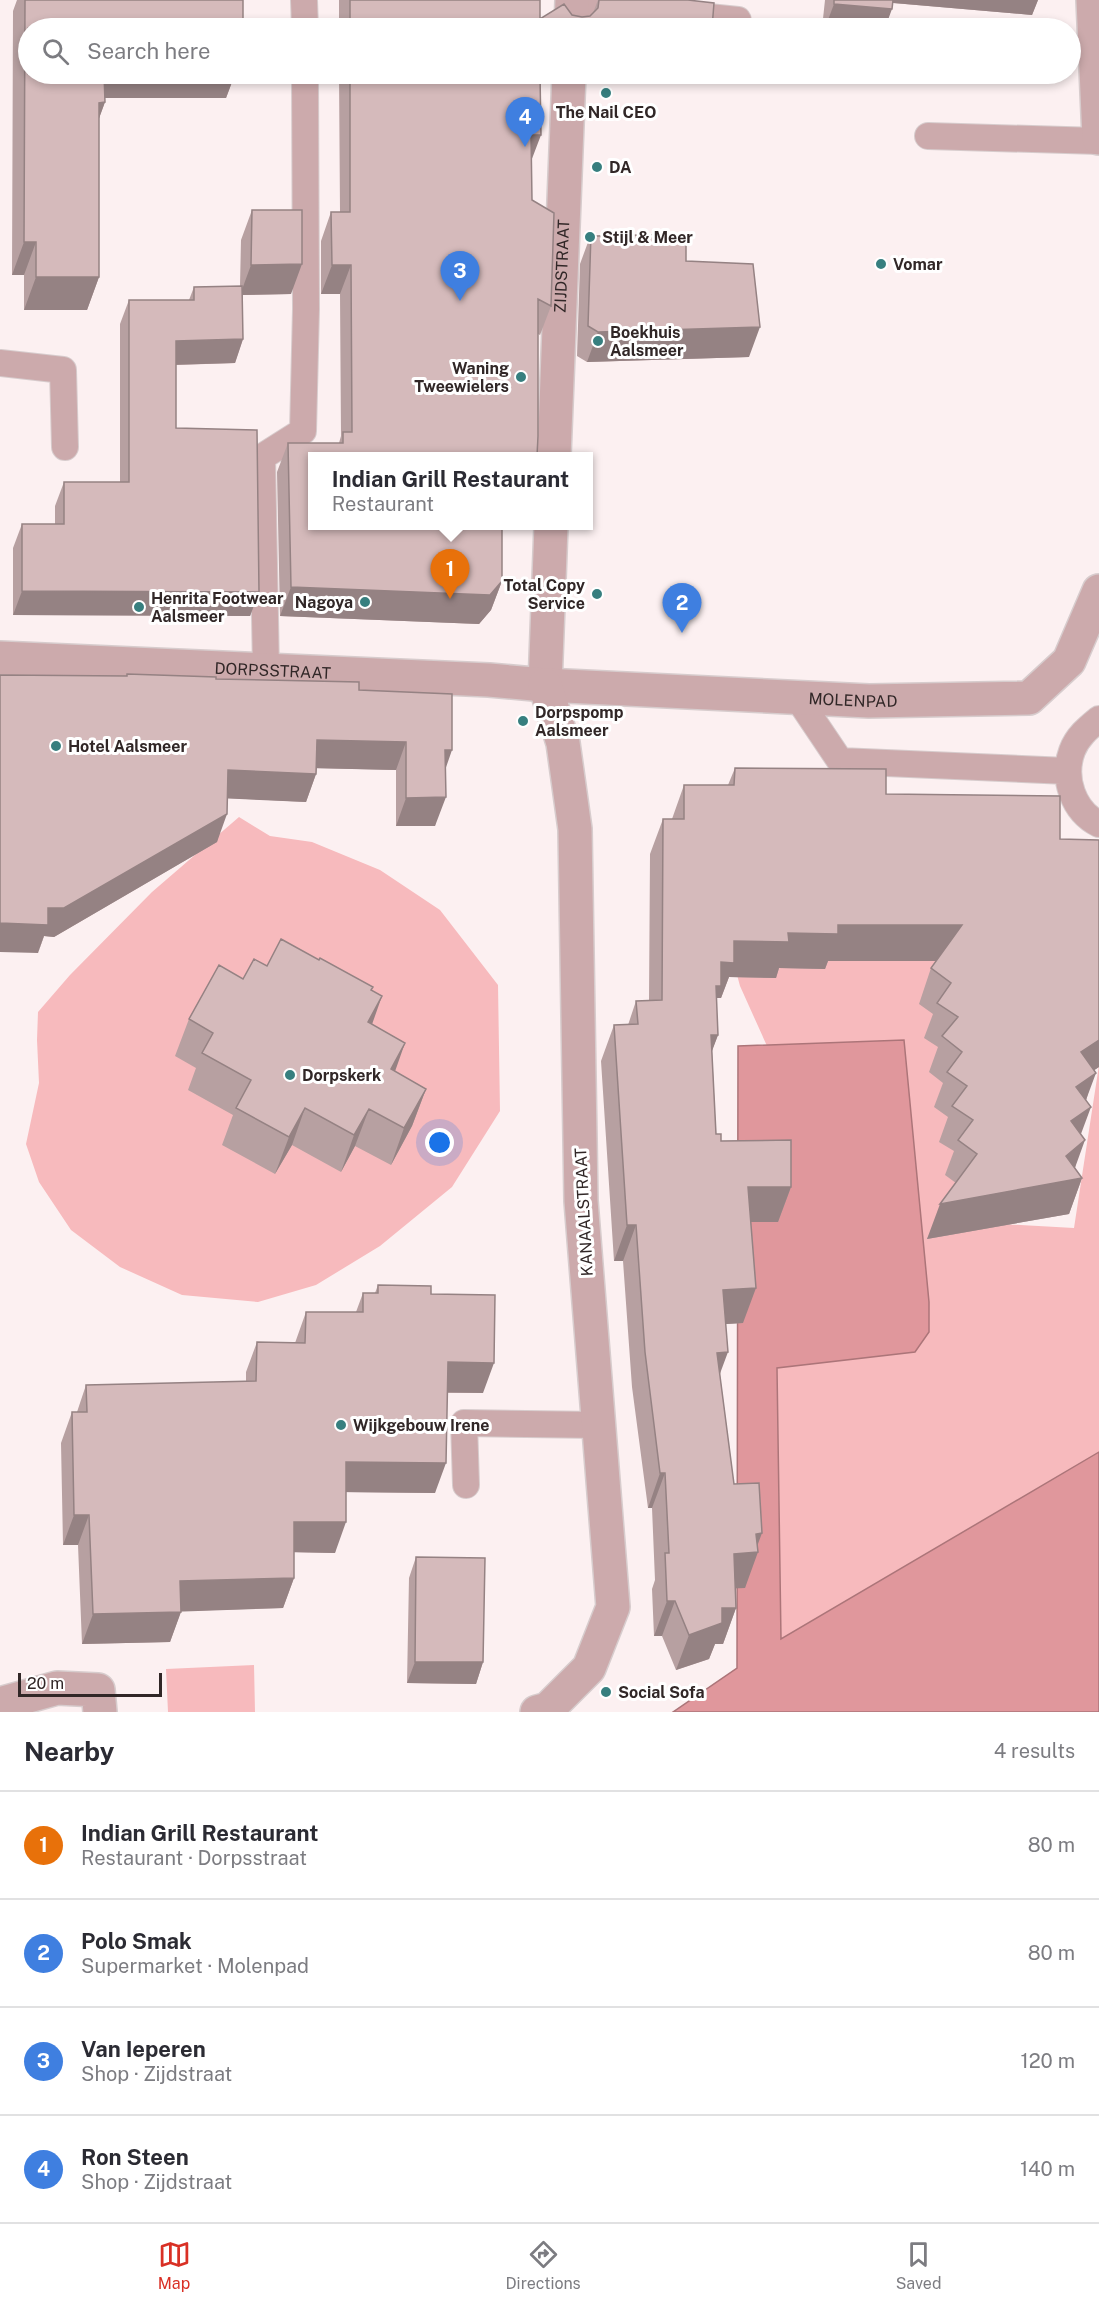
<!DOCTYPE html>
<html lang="en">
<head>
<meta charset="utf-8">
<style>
	body { margin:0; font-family:"Public Sans",sans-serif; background:#f7f7f7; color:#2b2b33 }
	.scale { position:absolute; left:18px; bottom:15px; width:144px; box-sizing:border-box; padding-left:6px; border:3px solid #312727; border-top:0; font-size:16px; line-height:21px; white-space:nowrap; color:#312727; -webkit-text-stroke:4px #fff; paint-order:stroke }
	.you { position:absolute; left:440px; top:1143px; width:21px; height:21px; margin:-15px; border:4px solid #fff; border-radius:50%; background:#1a73e8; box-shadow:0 0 0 9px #1a73e833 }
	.badge { display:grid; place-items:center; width:39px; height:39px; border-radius:50%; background:#d93025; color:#fff; font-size:20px; font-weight:700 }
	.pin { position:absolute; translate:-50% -50px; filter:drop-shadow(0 2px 3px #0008) }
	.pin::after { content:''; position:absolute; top:32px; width:21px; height:18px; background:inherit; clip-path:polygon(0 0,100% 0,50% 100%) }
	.popup { position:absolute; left:308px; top:452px; width:285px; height:78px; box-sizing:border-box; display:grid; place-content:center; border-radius:0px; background:#fff; filter:drop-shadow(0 2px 4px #0005); font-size:20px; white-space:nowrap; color:#7c7c81 }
	.popup b { font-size:22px; color:#2b2b33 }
	.popup::after { content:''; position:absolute; left:50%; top:100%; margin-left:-12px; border:12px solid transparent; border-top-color:#fff }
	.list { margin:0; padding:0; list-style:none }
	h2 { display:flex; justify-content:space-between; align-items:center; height:78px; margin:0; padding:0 24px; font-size:26px }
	h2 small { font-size:20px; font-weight:400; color:#7c7c81 }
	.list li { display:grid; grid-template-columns:39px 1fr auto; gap:18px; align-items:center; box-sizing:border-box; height:108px; padding:0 24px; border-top:2px solid #e1e1e2 }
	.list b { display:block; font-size:22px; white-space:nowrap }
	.list p { margin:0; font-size:20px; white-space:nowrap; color:#7c7c81 }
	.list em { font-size:20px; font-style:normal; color:#7c7c81 }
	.icon { flex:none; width:33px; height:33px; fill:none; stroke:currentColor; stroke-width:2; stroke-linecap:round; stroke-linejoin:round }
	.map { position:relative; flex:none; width:1099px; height:1712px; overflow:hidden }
	.search { position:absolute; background:#fff; box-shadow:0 3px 9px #0003; left:18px; right:18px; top:18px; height:66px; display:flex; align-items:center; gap:15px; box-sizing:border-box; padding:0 21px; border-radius:33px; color:#7c7c81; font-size:22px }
	.sheet { height:510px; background:#fff }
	nav { display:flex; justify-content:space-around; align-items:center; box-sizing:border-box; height:84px; border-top:2px solid #e1e1e2; background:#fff; font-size:16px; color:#7c7c81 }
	nav a { display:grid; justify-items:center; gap:3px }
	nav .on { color:#d93025 }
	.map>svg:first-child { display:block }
</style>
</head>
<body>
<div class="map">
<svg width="1099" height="1712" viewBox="0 0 1099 1712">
	<rect width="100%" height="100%" fill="#fcf0f1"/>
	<!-- green -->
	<path fill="#f7babd" d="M239 817 270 836 312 842 380 870 440 910 498 985 500 1111 452 1187 380 1246 316 1285 258 1302 182 1295 120 1267 71 1230 39 1182 26 1144 39 1083 37 1040 38 1012 70 975 152 892Z
		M931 893 964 1222 1074 1228 1099 1065V1452L781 1639 777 1367 915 1352 904 1041 767 1046 740 986 733 960Z
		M254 1665 255 1712H168L166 1669Z"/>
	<!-- water -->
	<path fill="#e0979c" stroke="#ac7579" stroke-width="1.5" d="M904 1040 929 1302V1332L915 1352 777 1368 781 1639 1099 1452V1712H673L737 1668 738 1046Z"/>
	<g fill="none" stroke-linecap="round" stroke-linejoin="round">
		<!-- service casing -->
		<g stroke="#d7cccd" stroke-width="28">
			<path id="service" d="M304 0 305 28
				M572 4 630 9
				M679 14 738 20
				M928 136 1099 141
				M0 363 63 370 65 447
				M266 670 262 457 303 431 306 309 305 74
				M797 697 840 761 1067 771
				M1099 719C1088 728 1077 737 1072 751 1062 778 1073 811 1099 824
				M466 1485 464 1423 598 1425"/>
		</g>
		<!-- pedestrian casing -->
		<g stroke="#d7cccd" stroke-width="36">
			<g id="pedestrian">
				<path d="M571 28 572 0"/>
				<path id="s1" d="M554 456 569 74"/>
				<path d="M545 685 551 526"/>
			</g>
		</g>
		<!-- minor casing -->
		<g stroke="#d7cccd" stroke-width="36">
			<g id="minor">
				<path d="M1093 0 1099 138"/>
				<path id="s2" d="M0 658 489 680 545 685 869 701 1029 698 1069 661 1099 591"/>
				<path d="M0 1704 57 1688 98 1690 100 1712"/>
				<path d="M537 1712 548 1709 589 1668 613 1607 581 1201 575 829 563 743 545 685"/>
			</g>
		</g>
		<!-- service -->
		<use href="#service" stroke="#ccaaac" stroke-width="26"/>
		<!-- pedestrian -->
		<use href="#pedestrian" stroke="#ccaaac" stroke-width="33"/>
		<!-- minor -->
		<use href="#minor" stroke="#ccaaac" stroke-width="33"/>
	</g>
	<!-- wall -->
	<path fill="#b7a0a1" d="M17 0H25L28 74H235L226 98H105V102L99 118V277L87 310H24V275H12L13 11Z
		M339 0H540V19L572 15 582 17 590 16 593 13 598 0H688L712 28H339Z
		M825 0H1038L1032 15 893 3 885 28H822Z
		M339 74H540L531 161 532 200 551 306 540 335 538 334 502 530V581L491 610 479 624 280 616 277 472 288 443H339L341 436 340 294H321V241L331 212H340Z
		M252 210 291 294 243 295V339L235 363 176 365V428L259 592 250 616 13 615V548L22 524H55V506L64 482H120V324L129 300H189L194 287 240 286 241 240Z
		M591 234 596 236 686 261 749 357 587 362 577 356 580 264Z
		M127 674 359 690 445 770 435 826H396V770L317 768 316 774 306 802 227 798 217 842 54 937 44 936 38 953Z
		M735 768 886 794 1060 839 1099 840V1067L1094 1070 1086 1101 1075 1168 1082 1178 1069 1214 927 1239 956 1183 945 1175 954 1151 939 1142 948 1117 934 1107 943 1083 929 1072 938 1047 924 1038 933 1014 919 1004 931 968 937 961H828L825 969 779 968 776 978 729 977 721 998H717L716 999 718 1035 712 1050 716 1134 721 1141 791 1187 778 1222H751L743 1323 726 1324 720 1375 734 1484 757 1546 745 1588H735L736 1608 723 1644H715L709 1659 676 1670 662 1636H654L652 1589 655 1580 652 1508H648L632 1387 623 1261H614L601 1061 614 1025H628L636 1001H649L650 854 663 819H672L684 785H728Z
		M267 966 372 1024 395 1071 426 1089 412 1126 391 1165 355 1146 341 1172 292 1145 275 1174 222 1145 233 1115 188 1090 196 1068 175 1056 189 1019 243 979Z
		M378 1285 431 1294 483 1393H447L435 1493 346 1492 335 1553 294 1552V1578L283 1608 181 1611 170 1642 82 1644 78 1545H63L61 1443 72 1412H77L86 1385 246 1382V1372L257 1342 295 1343 306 1312H356L363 1293H375Z
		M416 1557 483 1662 476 1684 407 1683 409 1578Z"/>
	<!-- shaded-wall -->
	<path fill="#958283" d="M883 0H1038L1032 15 882 2Z
		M834 4 892 9 885 28H825Z
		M101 74H235L226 98H92Z
		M675 74H700L699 76Z
		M105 102 93 135 99 103Z
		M531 135H541L530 164Z
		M24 242H36L24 275H12Z
		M302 264 291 294 240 295 251 265Z
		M332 265H351L340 294H321Z
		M36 277H99L87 310H24Z
		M760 327 749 357 587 362 598 332Z
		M243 339 235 363 167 365 176 341Z
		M496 525H512L492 535Z
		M502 581 491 610 479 624 280 616 291 587Z
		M22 591 259 592 250 616 13 615Z
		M317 740 406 742 396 770 307 768Z
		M445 750H452L442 779Z
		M228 770 316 774 306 802 218 798Z
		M446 797 435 826H396L406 798Z
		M227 814 217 842 54 937 44 936 38 953 0 952V923L48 908Z
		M838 925H962L949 961H828L825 969 779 968 776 978 729 977 721 998H717L708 1021H703L721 962 734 941Z
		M382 996 369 1033 368 1022Z
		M711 1035H718L705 1070Z
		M1099 1040V1067L1068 1088 1081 1052Z
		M405 1043 392 1080 391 1069Z
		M1096 1073 1083 1108 1076 1087Z
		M426 1089 412 1126 391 1165 404 1128Z
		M1091 1107 1078 1142 1071 1121Z
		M305 1108 292 1145 275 1174 289 1137Z
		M369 1109 355 1146 341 1172 354 1135Z
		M1085 1140 1072 1176 1082 1178 1069 1214 927 1239 940 1204 1066 1156Z
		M748 1187H791L778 1222H735Z
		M627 1225H636L623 1261H614Z
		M756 1288 743 1323 710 1325 723 1290Z
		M728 1352 715 1387 717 1353Z
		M448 1362 494 1363 483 1393 437 1392Z
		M346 1462 446 1463 435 1493 335 1492Z
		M660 1473H665L652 1508H648Z
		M74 1515H89L78 1545H63Z
		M294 1522H346L335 1553 283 1552Z
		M762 1533 755 1552H758L745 1588 721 1589 734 1554 756 1534Z
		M294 1578 283 1608 169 1612 180 1581Z
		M667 1601H675L662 1636H654Z
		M722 1608H736L723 1644H715L709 1659 676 1670 689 1635Z
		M181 1612 170 1642 82 1644 93 1614Z
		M415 1662H483L476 1684 407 1683Z"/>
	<!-- building -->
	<path fill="#d5babb" stroke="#958283" stroke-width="1.5" d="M25 0H243V28H28V74H104L105 102 99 103V277H36V242H24Z
		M350 0H540V19L564 4 572 15 582 17 590 16 598 8 599 0H688L714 3 712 28H588L581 26 571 28H350Z
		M834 0H893L892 9 834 4Z
		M350 74H540L541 135H531L532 200 554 213 551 306 538 299V436L537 456H312V525H502V581L490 595 291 587 288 443H343V432H352L351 265H332L331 212H350Z
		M252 210H302V264L251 265Z
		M591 234 596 236 686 234V261L753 264 760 327 598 332 588 326Z
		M242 286 243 339 176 341V428L257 430 259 592 22 591V524H64V482H129V300H194V287Z
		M127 674 216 677V679L359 682V690L452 694V750H445L446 797 406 798V742L317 740 316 774 228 770 227 814 64 908H48V925L0 923V675L127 676Z
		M735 768 886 769V794L1060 796V839L1099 840V1040L1081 1052 1096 1073 1076 1087 1091 1107 1071 1121 1085 1140 1066 1156 1082 1178 940 1204 977 1154 958 1140 973 1120 952 1106 967 1086 947 1072 962 1052 942 1036 958 1017 937 1003 951 983 931 968 962 925H838V934L788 933 789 942 734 941V963L721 962V986H716L718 1035H711L716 1134H721V1141L791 1140V1187H748L756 1288 723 1290 728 1352 717 1353 734 1484 759 1483 762 1533 756 1534 758 1552 734 1554 736 1608H722V1623L689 1635 675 1601H667L665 1553H669L665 1473H660L645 1352 636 1225H627L614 1025 638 1024 636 1001 662 1000 663 819H684V785H734Z
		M281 939 319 960 320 958 373 987 371 990 382 996 368 1022 405 1043 391 1069 426 1089 404 1128 369 1109 354 1135 305 1108 289 1137 236 1108 251 1080 202 1053 213 1033 189 1019 219 965 243 979 254 959 267 966Z
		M378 1285 431 1286V1294L495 1295 494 1363 448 1362 446 1463 346 1462V1522H294V1578L180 1581 181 1612 93 1614 89 1515H74L72 1412H87L86 1385 256 1381 257 1342 305 1343 306 1312H363V1293H378Z
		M416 1557 485 1558 483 1662H415Z"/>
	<!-- markers -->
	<g fill="#377f7f" stroke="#fff" stroke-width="2">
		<circle cx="606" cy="93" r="6"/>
		<circle cx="597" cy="167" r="6"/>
		<circle cx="590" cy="237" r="6"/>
		<circle cx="881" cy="264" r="6"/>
		<circle cx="598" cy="341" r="6"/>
		<circle cx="521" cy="377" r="6"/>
		<circle cx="597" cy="594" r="6"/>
		<circle cx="365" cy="602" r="6"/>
		<circle cx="139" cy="607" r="6"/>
		<circle cx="523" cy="721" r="6"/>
		<circle cx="56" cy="746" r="6"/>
		<circle cx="290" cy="1075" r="6"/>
		<circle cx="341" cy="1425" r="6"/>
		<circle cx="606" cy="1692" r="6"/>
	</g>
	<g text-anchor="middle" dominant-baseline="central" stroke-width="6" stroke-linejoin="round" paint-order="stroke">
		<!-- poi labels -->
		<g font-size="16" font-weight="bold" fill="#312727" stroke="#fff" text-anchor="start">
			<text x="606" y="112" text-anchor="middle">The Nail CEO</text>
			<text x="609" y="167">DA</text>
			<text x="602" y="237">Stijl &amp; Meer</text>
			<text x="893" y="264">Vomar</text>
			<text x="610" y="332">Boekhuis<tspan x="610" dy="18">Aalsmeer</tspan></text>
			<text x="509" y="368" text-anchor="end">Waning<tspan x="509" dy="18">Tweewielers</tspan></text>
			<text x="585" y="585" text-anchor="end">Total Copy<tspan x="585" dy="18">Service</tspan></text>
			<text x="151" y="598">Henrita Footwear<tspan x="151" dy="18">Aalsmeer</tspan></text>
			<text x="353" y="602" text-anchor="end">Nagoya</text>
			<text x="535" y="712">Dorpspomp<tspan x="535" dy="18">Aalsmeer</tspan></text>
			<text x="68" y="746">Hotel Aalsmeer</text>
			<text x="302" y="1075">Dorpskerk</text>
			<text x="353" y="1425">Wijkgebouw Irene</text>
			<text x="618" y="1692">Social Sofa</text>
		</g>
		<!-- street labels -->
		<g font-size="16" fill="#312727" stroke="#fff">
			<text stroke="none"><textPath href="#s1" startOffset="190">ZIJDSTRAAT</textPath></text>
			<text stroke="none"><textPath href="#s2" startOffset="273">DORPSSTRAAT</textPath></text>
			<text stroke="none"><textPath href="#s2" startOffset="854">MOLENPAD</textPath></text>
			<text transform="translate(584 1212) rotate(-93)">KANAALSTRAAT</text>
		</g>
	</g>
</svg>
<div class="scale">20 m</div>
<div class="you"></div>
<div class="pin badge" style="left:450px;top:599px;background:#e8710a">1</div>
<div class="popup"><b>Indian Grill Restaurant</b>Restaurant</div>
<div class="pin badge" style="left:682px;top:633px;background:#3f7fe0">2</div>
<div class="pin badge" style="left:460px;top:301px;background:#3f7fe0">3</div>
<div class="pin badge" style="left:525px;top:147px;background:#3f7fe0">4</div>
<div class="search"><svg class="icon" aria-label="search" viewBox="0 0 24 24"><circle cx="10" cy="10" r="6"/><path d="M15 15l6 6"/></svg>Search here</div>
</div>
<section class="sheet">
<h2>Nearby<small>4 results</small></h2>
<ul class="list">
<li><span class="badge" style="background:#e8710a">1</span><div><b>Indian Grill Restaurant</b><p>Restaurant · Dorpsstraat</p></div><em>80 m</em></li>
<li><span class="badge" style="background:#3f7fe0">2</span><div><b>Polo Smak</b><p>Supermarket · Molenpad</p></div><em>80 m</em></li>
<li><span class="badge" style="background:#3f7fe0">3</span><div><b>Van Ieperen</b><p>Shop · Zijdstraat</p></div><em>120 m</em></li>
<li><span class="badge" style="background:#3f7fe0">4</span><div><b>Ron Steen</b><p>Shop · Zijdstraat</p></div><em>140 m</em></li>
</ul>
</section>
<nav>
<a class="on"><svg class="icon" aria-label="map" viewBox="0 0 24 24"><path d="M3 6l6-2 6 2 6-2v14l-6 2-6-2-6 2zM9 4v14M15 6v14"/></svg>Map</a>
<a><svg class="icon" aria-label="directions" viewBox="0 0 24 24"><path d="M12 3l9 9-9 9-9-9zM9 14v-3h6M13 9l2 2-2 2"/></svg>Directions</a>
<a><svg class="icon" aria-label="saved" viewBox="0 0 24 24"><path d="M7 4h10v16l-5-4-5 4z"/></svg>Saved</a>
</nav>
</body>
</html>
